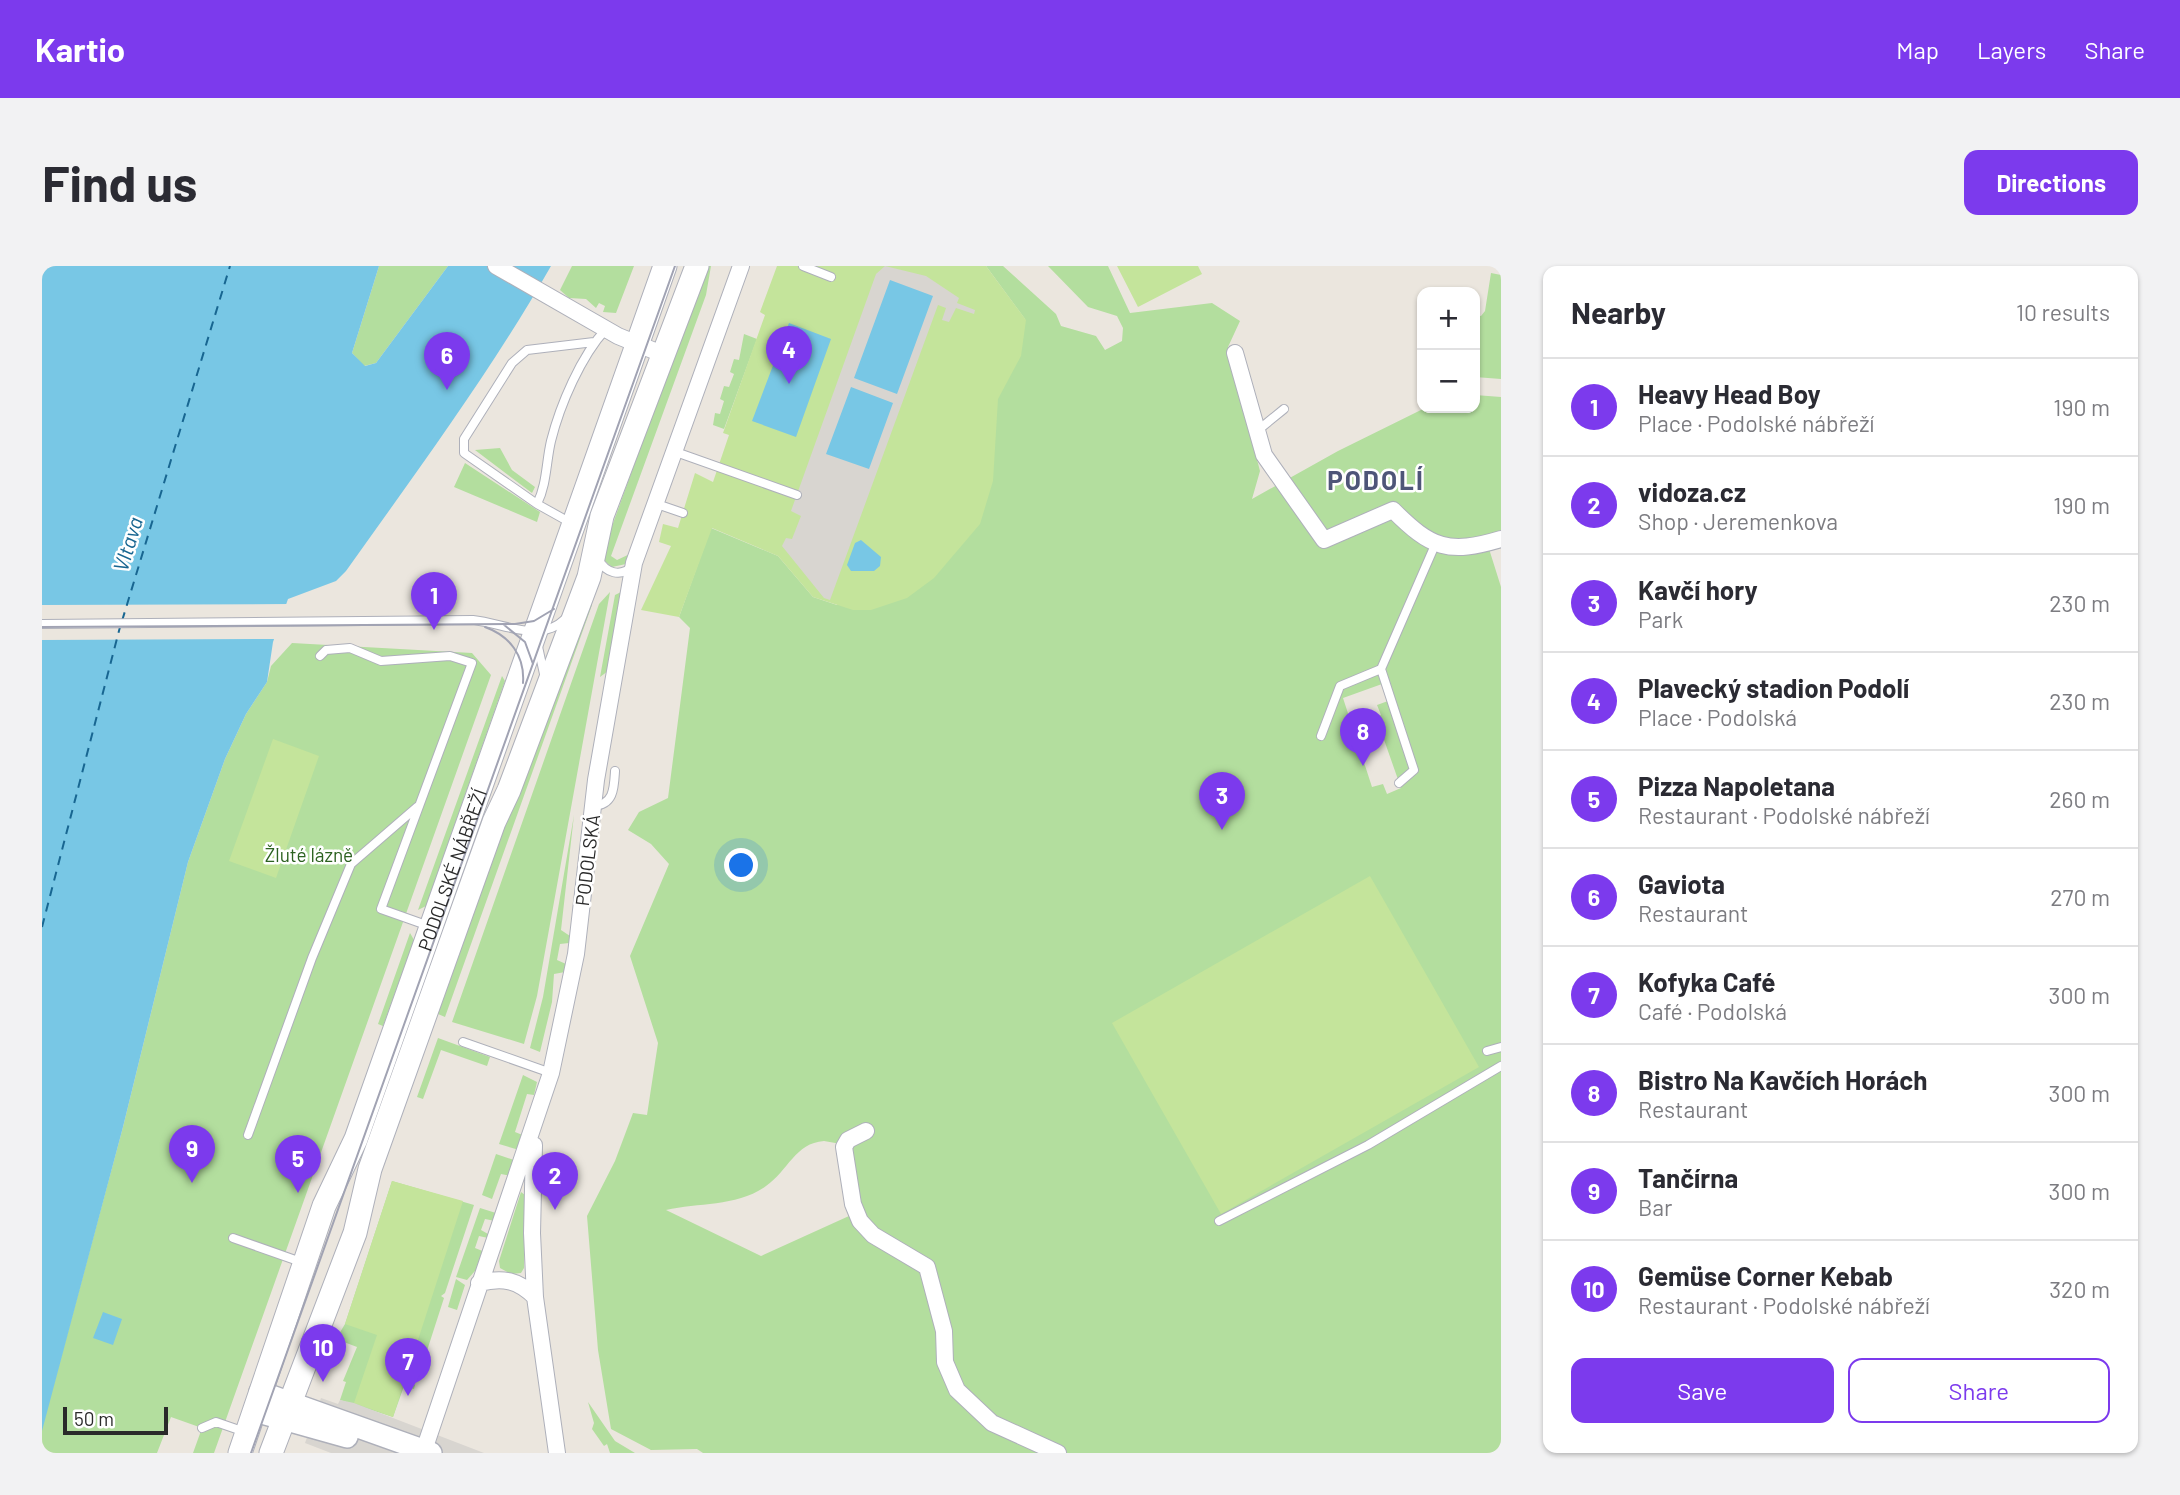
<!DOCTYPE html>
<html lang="en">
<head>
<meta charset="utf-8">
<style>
	body { margin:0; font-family:Barlow,sans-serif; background:#f2f2f3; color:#2b2b33 }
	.controls { position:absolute; right:21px; top:21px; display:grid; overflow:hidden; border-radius:14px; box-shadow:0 2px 5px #0004 }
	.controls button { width:63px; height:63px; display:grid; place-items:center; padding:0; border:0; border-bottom:2px solid #e1e1e2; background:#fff; color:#2b2b33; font:35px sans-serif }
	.scale { position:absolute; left:21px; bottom:18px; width:105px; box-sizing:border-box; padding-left:7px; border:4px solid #2a2a2a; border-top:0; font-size:19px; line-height:24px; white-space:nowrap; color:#2a2a2a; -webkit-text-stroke:5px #fff; paint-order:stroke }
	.you { position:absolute; left:700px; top:600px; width:24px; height:24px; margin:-18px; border:5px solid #fff; border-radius:50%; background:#1a73e8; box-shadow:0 0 0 10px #1a73e833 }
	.badge { display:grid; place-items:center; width:46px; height:46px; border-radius:50%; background:#7c3aed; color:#fff; font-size:23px; font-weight:700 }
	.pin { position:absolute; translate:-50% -58px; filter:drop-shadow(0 2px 4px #0008) }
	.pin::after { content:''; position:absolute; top:37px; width:24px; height:21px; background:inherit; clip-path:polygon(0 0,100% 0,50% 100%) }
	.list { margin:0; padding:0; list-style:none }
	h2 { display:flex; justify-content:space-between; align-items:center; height:91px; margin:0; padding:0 28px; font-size:30px }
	h2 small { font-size:23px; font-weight:400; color:#7c7c81 }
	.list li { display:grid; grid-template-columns:46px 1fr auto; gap:21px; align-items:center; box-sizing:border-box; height:98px; padding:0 28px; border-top:2px solid #e1e1e2 }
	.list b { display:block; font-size:26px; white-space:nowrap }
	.list p { margin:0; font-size:23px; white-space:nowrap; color:#7c7c81 }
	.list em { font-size:23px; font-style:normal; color:#7c7c81 }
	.actions { display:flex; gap:14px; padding:21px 28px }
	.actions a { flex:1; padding:16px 0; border:2px solid #7c3aed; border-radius:14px; text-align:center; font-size:24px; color:#7c3aed }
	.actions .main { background:#7c3aed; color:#fff }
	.map { position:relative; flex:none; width:1459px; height:1187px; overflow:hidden; border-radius:14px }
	header { display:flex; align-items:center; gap:42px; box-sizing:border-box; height:98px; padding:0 35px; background:#7c3aed; color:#fff }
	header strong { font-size:33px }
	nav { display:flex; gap:38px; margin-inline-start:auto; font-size:24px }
	.intro { display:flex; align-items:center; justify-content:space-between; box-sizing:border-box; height:168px; padding:0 42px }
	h1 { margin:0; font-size:49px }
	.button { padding:18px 32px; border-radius:14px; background:#7c3aed; color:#fff; font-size:24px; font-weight:700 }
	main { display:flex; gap:42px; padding:0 42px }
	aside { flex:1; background:#fff; border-radius:14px; box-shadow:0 2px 5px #0004 }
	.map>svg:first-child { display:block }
</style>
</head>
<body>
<header>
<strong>Kartio</strong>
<nav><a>Map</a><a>Layers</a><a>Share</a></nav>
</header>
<div class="intro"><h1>Find us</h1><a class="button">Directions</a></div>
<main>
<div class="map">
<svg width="1459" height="1187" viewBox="0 0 1459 1187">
	<rect width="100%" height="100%" fill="#ebe6de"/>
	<!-- green -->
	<path fill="#b3de9e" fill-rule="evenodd" d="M337 0H406L334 97 322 100 310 87Z
		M530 0H592L574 47 561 46 563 40 557 37 554 42 544 33 527 32 518 24Z
		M664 0H669L664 29 569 290 575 294 590 287 584 298 570 301 563 295 561 285Z
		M944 0H961L1014 48 1019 60 1054 70 1063 84 1080 75 1081 62 1075 50 1046 41 1006 0H1066L1088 47 1170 37 1198 55 1186 81 1218 205 1210 233 1296 185 1383 142H1433V129L1459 131V264L1443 270 1459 321V1187H661L655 1183 609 1184 569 1163 556 1084 545 950 573 895 591 847 605 849 616 777 588 690 627 598 609 578 586 564 597 546 626 532 648 362 637 351 669 262 736 290 771 331 795 339 983 53ZM1340 418 1346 435 1335 439 1339 449 1334 451 1359 522 1345 528 1341 518 1330 521 1301 432ZM782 875 799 878 807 950 719 990 624 944C657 936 695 941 724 920 746 905 753 877 782 875Z
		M1449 7 1459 9V113L1433 111V49L1439 50 1443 45Z
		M702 68 715 73 682 163 671 159 673 147 678 148 682 135 678 133 682 120 687 121 692 108 688 106 692 93 697 94Z
		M458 182 470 204 493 221 490 227 433 184Z
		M423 197 498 246 495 256 412 221Z
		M568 326 495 730 482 778 410 756 557 338Z
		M579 326 566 405 558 411 573 329Z
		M544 331 550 335V339L403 751 396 748Z
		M250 377 430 387 449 409 172 1187H151L160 1162 129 1151 115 1187H0V1162L81 861 146 596 183 493 204 448 225 416 229 400Z
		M460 410 463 415 384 640 376 644Z
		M532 549 519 664 528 670 527 677 518 678 515 694 524 698 523 706 512 708 510 736 498 786 488 782 501 731Z
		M368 667 372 674 341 760 336 758Z
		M396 772 448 791 445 800 399 784 381 833 375 831Z
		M481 809 495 816 492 829 485 828 473 866 483 870 477 884 457 878Z
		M454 888 475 895 469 910 459 908 450 933 440 929Z
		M350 915 432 939 403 1027 399 1030 402 1032 382 1094 375 1093 368 1116 373 1119 372 1123 362 1120 351 1151 298 1134 304 1116 301 1115 315 1081 294 1073 303 1058Z
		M479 926 483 929 482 1002 479 1007 469 1008 458 1002 457 995Z
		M438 942 454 947 453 955 443 953 439 964 446 968V972L437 970 433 982 443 986 440 997 425 1014 414 1011Z
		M414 1013 423 1019 415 1044 406 1041Z
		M546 1136 573 1175 593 1187H568L565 1178 562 1180 550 1163 552 1157Z"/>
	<!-- pitch -->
	<path fill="#c4e49b" d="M735 0H944L984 54 979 90 956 133 951 215 938 258 892 312 865 332 829 344H811L771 331 736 290 670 262 637 351 599 344 629 280 617 276 621 258 636 262 653 207 671 216 687 169 681 167 723 49 718 46Z
		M1075 0H1156L1160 8 1096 41Z
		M231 473 277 490 234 612 187 595Z
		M1328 610 1437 801 1179 948 1070 757Z
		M350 915 421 935 351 1151 312 1137 335 1069 303 1058Z"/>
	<!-- plaza -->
	<path fill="#d8d5d0" d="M843 0 884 10 917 32 915 37 933 44 932 48 914 42 907 56 900 54 904 42 896 39 788 334 782 332 740 280 744 272 750 273 759 250 749 245 834 8Z
		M279 1132 296 1138 298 1134 312 1137 442 1187H289L263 1177Z"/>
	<!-- water -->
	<path fill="#78c7e5" d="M0 0H337L310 87 323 100 334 97 406 0H509C448 107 375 205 304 305L294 315 246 333 231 376 225 416 204 448 183 493 146 596 81 861 0 1165Z
		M848 14 891 30 855 128 812 112Z
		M747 57 789 73 754 171 710 155Z
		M809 121 851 137 827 203 784 188Z
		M819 274 839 291 838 300 832 305H809L805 299 813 277Z
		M61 1046 80 1053 71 1079 51 1072Z"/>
	<!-- pier -->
	<path fill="#ebe6de" d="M248 338 236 373 0 374V339Z"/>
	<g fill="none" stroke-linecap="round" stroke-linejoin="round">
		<!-- ferry -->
		<path stroke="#186691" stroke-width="2" stroke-dasharray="9 7" stroke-linecap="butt" d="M80 355 188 0
			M0 661 78 361"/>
		<!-- service casing -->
		<g stroke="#aeb0ba" stroke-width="10">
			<path id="service" d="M761 0 789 11
				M552 76 485 84 470 97 422 173V187L495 238C505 218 504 196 509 175 518 139 539 90 564 63
				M1215 165 1242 143
				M631 185 755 229
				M612 237 641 247
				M495 238 529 257
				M556 293C564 307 578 312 591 300
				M0 358 431 354C462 357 498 378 523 353
				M495 376 502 408
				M278 390 284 384 308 382 339 395 408 390 430 397 339 643 387 660
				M1339 403 1372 504 1357 517
				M1279 470 1298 420 1339 403 1393 279
				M551 540C572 539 572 522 573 505
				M421 776 509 807
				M1445 785 1459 781
				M206 869 270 692 309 598 375 541
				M1177 955 1326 879 1459 800
				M191 972 259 996
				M160 1162 174 1156 203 1166"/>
		</g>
		<!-- minor casing -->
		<g stroke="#aeb0ba" stroke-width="18">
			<path id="minor" d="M454 0 576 70 620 88
				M1193 87 1222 189 1282 274 1351 244C1389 282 1406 289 1459 273
				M824 865 806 874 802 881 811 938 818 955 831 969 885 1001 902 1065 903 1096 915 1124 950 1157 1016 1187
				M492 879 490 967 493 1031 515 1187
				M437 1017C461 1011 476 1014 493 1031
				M381 1187 509 807 534 688 554 514 592 297 699 0"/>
		</g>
		<!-- tertiary casing -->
		<g stroke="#aeb0ba" stroke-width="24">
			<path id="tertiary" d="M218 1126 389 1187
				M213 1145 305 1171"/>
		</g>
		<!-- secondary casing -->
		<g stroke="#aeb0ba" stroke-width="25">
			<g id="secondary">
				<path id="s1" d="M198 1187 282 940 314 873 623 0"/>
				<path d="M229 1187 313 967 328 903 452 556 467 524 547 311 560 250 655 0"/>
			</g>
		</g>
		<!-- service -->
		<use href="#service" stroke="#fff" stroke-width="8"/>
		<!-- minor -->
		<use href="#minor" stroke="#fff" stroke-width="16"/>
		<!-- tertiary -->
		<use href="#tertiary" stroke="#fff" stroke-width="21"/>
		<!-- secondary -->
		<use href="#secondary" stroke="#fff" stroke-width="23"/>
		<!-- tram -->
		<path stroke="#a1a3b3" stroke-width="2" d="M461 358 483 376 491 398
			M0 361 473 358 492 355 512 343
			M443 361C468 370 483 390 481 417
			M209 1187 633 0"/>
	</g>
	<g text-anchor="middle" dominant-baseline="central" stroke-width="5" stroke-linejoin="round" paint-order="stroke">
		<!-- park labels -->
		<g font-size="19" fill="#2c6220" stroke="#fff">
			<text x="267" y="588">Žluté lázně</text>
		</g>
		<!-- street labels -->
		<g font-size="19" fill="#2a2a2a" stroke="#fff">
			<text transform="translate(545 594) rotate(-83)">PODOLSKÁ</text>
			<text stroke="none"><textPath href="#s1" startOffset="621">PODOLSKÉ NÁBŘEŽÍ</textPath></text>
		</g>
		<!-- water labels -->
		<g font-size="21" font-style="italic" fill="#186691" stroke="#fff">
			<text transform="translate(85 278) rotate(-73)">Vltava</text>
		</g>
		<!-- district labels -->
		<g font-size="26" font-weight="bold" letter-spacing="2" fill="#4e5578" stroke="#fff">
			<text x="1334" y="213">PODOLÍ</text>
		</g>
	</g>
</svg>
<div class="controls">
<button>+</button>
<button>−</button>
</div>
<div class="scale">50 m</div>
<div class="you"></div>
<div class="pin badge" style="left:392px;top:364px">1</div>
<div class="pin badge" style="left:513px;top:944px">2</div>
<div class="pin badge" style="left:1180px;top:564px">3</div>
<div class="pin badge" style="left:747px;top:118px">4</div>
<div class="pin badge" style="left:256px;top:927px">5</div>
<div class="pin badge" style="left:405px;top:124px">6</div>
<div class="pin badge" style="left:366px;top:1130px">7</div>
<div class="pin badge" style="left:1321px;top:500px">8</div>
<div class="pin badge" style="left:150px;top:917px">9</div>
<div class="pin badge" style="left:281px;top:1116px">10</div>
</div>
<aside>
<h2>Nearby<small>10 results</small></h2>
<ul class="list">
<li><span class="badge">1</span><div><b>Heavy Head Boy</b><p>Place · Podolské nábřeží</p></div><em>190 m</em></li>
<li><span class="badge">2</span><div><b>vidoza.cz</b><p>Shop · Jeremenkova</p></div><em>190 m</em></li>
<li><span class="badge">3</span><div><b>Kavčí hory</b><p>Park</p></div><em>230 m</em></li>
<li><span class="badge">4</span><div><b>Plavecký stadion Podolí</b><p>Place · Podolská</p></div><em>230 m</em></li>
<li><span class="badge">5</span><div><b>Pizza Napoletana</b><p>Restaurant · Podolské nábřeží</p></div><em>260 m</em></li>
<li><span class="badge">6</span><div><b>Gaviota</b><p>Restaurant</p></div><em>270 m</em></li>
<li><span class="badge">7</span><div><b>Kofyka Café</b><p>Café · Podolská</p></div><em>300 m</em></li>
<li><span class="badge">8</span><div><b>Bistro Na Kavčích Horách</b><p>Restaurant</p></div><em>300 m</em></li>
<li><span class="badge">9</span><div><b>Tančírna</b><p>Bar</p></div><em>300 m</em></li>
<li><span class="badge">10</span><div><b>Gemüse Corner Kebab</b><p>Restaurant · Podolské nábřeží</p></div><em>320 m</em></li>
</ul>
<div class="actions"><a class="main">Save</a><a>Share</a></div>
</aside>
</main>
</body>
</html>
